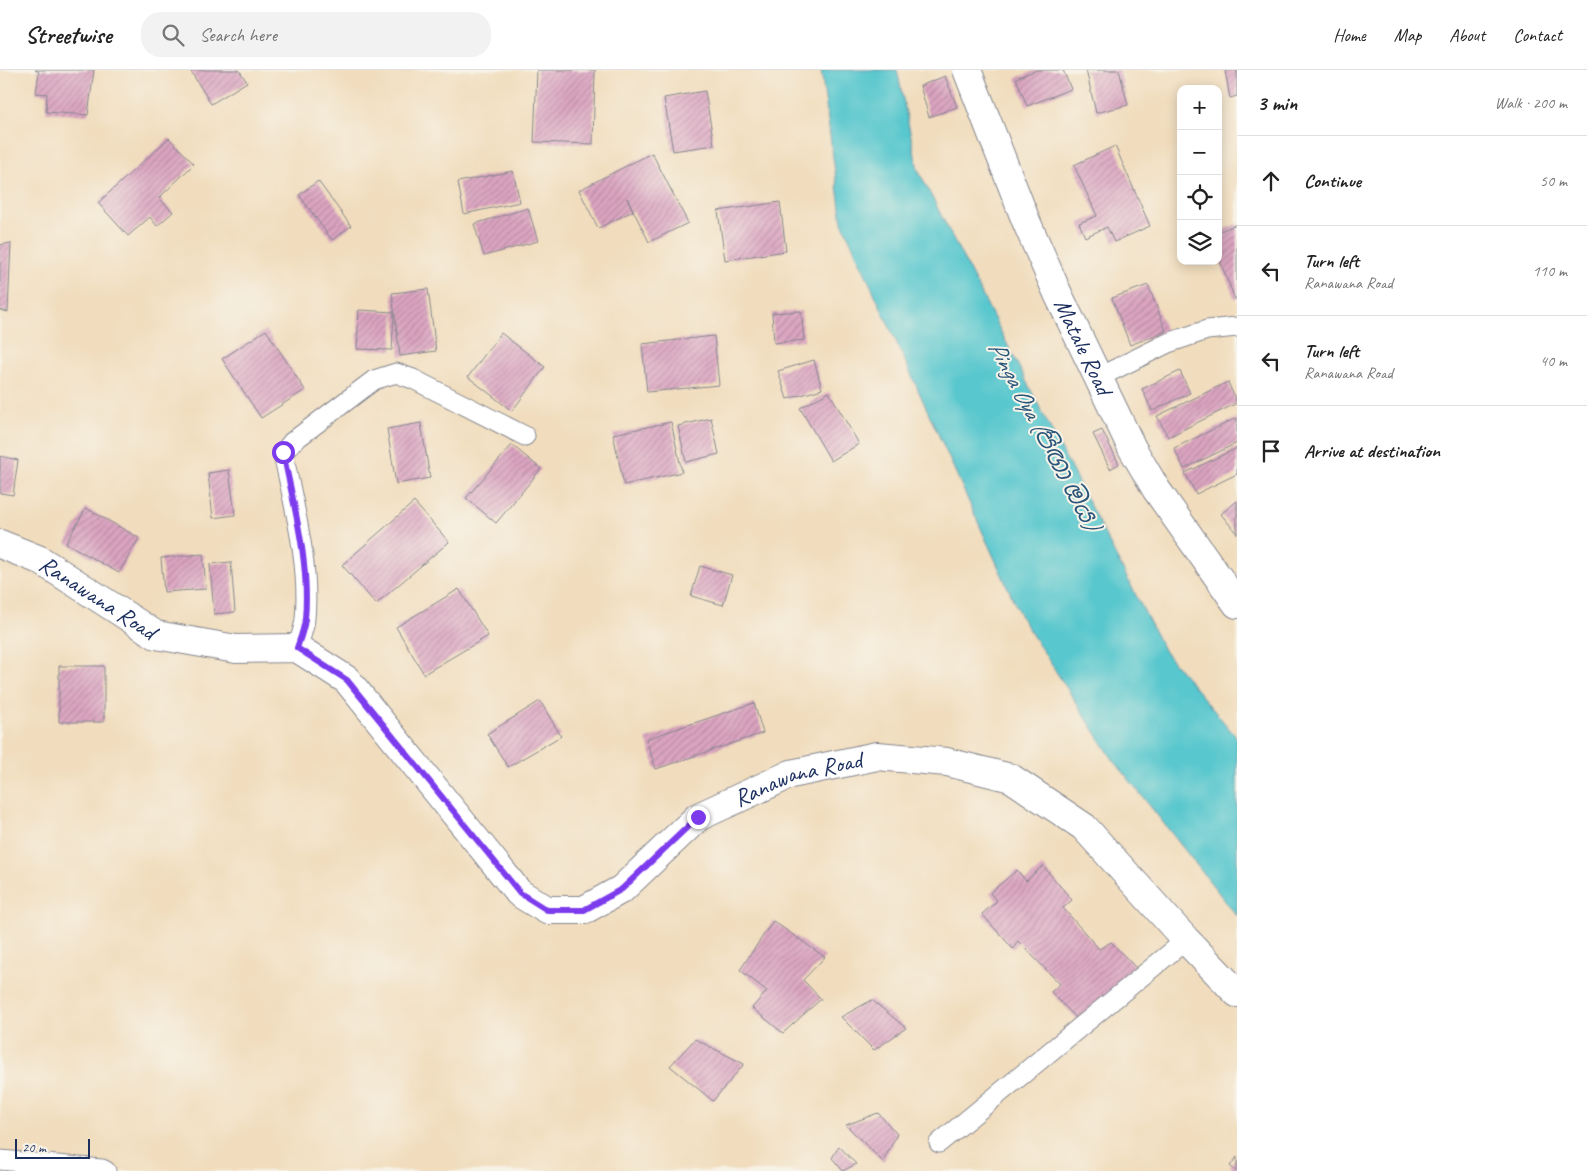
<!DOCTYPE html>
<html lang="en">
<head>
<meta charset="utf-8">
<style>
	body { margin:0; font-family:Caveat,"Noto Sans Sinhala",sans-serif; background:#f2f2f2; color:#222 }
	.controls { position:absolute; right:15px; top:15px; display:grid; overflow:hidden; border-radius:10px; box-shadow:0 2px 12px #0003 }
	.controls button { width:45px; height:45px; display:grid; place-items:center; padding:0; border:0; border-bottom:1px solid #e0e0e0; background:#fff; color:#222; font:25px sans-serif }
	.scale { position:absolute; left:15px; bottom:12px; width:75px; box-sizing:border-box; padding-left:5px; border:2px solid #1b2f5e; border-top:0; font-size:14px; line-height:18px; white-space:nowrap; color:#1b2f5e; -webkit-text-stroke:4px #f7f3e8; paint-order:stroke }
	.stop { position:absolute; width:15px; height:15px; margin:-11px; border:4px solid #7c3aed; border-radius:50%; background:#fff }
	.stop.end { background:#7c3aed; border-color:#fff; box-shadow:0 1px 5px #0008 }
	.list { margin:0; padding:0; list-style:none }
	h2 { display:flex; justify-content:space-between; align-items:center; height:65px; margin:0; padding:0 20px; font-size:21px }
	h2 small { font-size:16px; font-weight:400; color:#767676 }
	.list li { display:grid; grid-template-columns:32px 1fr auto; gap:15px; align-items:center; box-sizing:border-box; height:90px; padding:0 20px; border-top:1px solid #e0e0e0 }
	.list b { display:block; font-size:19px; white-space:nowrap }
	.list p { margin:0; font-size:16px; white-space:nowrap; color:#767676 }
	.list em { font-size:16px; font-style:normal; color:#767676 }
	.icon { flex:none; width:28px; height:28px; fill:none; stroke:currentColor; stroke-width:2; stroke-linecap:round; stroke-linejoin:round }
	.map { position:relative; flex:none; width:1237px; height:1101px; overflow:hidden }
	header { display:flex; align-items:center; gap:30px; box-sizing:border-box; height:70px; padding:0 25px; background:#fff; border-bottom:1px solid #e0e0e0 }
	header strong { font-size:24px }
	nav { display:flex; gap:28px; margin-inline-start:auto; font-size:18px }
	.search { width:350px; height:45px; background:#f2f2f2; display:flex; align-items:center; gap:12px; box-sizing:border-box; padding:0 18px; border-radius:20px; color:#767676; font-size:19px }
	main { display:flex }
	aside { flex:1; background:#fff }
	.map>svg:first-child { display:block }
</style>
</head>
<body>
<header>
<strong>Streetwise</strong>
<div class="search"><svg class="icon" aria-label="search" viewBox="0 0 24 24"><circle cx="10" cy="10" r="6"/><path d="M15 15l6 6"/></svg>Search here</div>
<nav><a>Home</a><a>Map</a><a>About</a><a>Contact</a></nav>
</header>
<main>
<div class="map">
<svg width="1237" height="1101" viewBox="0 0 1237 1101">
	<defs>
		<pattern id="building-hatch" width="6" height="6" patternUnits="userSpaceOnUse" patternTransform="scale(1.25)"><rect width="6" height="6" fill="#dca5c1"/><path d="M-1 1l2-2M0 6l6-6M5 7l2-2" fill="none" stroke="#b287a0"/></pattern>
	</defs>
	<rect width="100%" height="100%" fill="#f7f3e8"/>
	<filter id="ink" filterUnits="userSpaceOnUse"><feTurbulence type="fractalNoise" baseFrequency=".02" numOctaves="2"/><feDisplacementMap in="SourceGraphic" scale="10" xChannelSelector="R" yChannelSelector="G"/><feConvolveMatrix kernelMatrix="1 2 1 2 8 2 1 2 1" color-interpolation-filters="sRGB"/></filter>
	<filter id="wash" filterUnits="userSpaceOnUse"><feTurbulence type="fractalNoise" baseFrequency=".0096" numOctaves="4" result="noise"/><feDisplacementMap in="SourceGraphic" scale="20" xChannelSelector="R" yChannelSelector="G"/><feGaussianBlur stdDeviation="1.12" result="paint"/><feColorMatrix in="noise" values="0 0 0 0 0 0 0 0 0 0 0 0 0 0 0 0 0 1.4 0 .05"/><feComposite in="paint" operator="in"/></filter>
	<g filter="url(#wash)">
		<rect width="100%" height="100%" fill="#f1ddbd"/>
		<!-- water -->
		<path fill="#59c7ce" stroke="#3a7b96" d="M821 0H897L918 100 1165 582 1237 668V846L1112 688 1022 549 842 152Z"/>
		<g id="blocks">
			<!-- building -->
			<path fill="url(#building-hatch)" d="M35 0H94L88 45 46 42 47 24 36 23 39 2Z
				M190 0H239L247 12 211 34Z
				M537 0H595L593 74 534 72Z
				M1037 0H1063L1071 19 1027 36 1016 8Z
				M1086 0H1119L1128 35 1096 43Z
				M1225 0H1237V26L1230 28Z
				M945 6 957 37 929 47 920 16Z
				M705 21 714 75 673 81 664 28Z
				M169 68 194 94 159 128 173 142 157 156 150 147 128 166 98 133Z
				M1115 76 1150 156 1114 172 1107 157 1085 167 1079 153 1097 146 1074 95Z
				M652 83 688 153 649 172 627 128 633 141 598 158 579 120Z
				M513 101 520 132 464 144 458 112Z
				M318 111 351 156 332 170 299 125Z
				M780 132 786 181 725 190 718 141Z
				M528 138 538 171 484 186 474 154Z
				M1237 154V229H1235L1218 186V162Z
				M11 173 8 242 0 240V175Z
				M1148 215 1166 261 1130 275 1112 228Z
				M428 219 436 281 400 286 392 223Z
				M359 240 394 242 392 280 357 279Z
				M801 241 804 270 774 273 772 243Z
				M266 260 305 320 261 348 222 289Z
				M501 263 545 297 512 341 468 307Z
				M714 266 719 315 647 322 642 274Z
				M814 290 822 319 787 329 778 301Z
				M1180 301 1190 323 1152 341 1142 319Z
				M1228 312 1237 333 1168 367 1157 346Z
				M829 322 859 374 831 391 800 338Z
				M711 348 719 384 686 392 678 356Z
				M1237 348V373L1184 399 1174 378Z
				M671 352 682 402 624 415 613 364Z
				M421 353 430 408 396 414 387 359Z
				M1102 360 1119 394 1110 399 1093 364Z
				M512 375 541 399 496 453 466 428Z
				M1237 378V404L1196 424 1185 403Z
				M0 386 18 390 13 425 0 423Z
				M229 400 235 445 213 448 208 403Z
				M1237 431V464L1221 444Z
				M414 432 449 472 376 534 342 495Z
				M86 438 139 468 119 503 66 473Z
				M203 484 206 519 164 522 161 488Z
				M231 492 235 542 214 544 210 494Z
				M700 496 732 505 723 535 691 526Z
				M459 519 488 566 424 604 396 557Z
				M59 596H104V652H59Z
				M540 631 561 666 508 697 487 664Z
				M754 633 763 663 656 699 646 669Z
				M1043 796 1072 830 1063 838 1099 879 1111 872 1138 900 1081 953 1051 922 1060 914 1018 871 1013 879 982 844 997 831 990 823 1017 800 1026 811Z
				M773 851 825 887 803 910 821 929 783 963 752 938 767 921 740 900Z
				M872 930 906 958 874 980 841 947Z
				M695 969 744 994 713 1031 670 996Z
				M878 1043 897 1064 883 1092 846 1055Z
				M839 1076 856 1094 843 1101 832 1088Z
				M1237 1087V1101H1236L1230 1096Z"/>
		</g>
	</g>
	<g filter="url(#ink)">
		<use href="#blocks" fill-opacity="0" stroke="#86868e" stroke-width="1"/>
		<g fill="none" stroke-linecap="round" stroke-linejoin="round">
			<!-- minor casing -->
			<g stroke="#86868e" stroke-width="21">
				<path id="minor" d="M1097 308 1168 273 1207 260 1237 257
					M297 578C300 569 304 559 305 549 310 493 294 437 283 383L292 372 374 310 396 303 413 309 525 366
					M939 1073 1186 870
					M0 1090 102 1099 106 1101"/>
			</g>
			<!-- primary casing -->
			<g stroke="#86868e" stroke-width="30">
				<g id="primary">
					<path id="s1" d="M0 474 40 490 156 565 236 579 297 578 347 610 519 823 547 840H584L622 819 698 747 791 704 877 686 947 692 1011 708 1084 757 1186 870 1237 923"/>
				</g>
			</g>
			<!-- trunk casing -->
			<g stroke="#86868e" stroke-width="30">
				<g id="trunk">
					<path id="s2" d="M967 0 1026 151 1058 224 1132 378 1156 419 1237 534"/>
				</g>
			</g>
			<!-- minor -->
			<use href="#minor" stroke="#fff" stroke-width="19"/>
			<!-- primary -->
			<use href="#primary" stroke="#fff" stroke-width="28"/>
			<!-- trunk -->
			<use href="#trunk" stroke="#fff" stroke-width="28"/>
		</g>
	</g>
	<g fill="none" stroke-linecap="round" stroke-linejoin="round" filter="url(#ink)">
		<!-- route -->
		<path stroke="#7c3aed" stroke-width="6" d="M283 382C294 437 310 493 305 549 304 559 300 569 297 578L347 610 520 823 547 840H584L622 819 698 747"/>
	</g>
	<g text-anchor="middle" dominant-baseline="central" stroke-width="4" stroke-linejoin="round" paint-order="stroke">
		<!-- street labels -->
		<g font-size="24" fill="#1b2f5e" stroke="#f7f3e8">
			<text stroke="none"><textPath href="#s2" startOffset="300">Matale Road</textPath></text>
			<text stroke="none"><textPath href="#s1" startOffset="112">Ranawana Road</textPath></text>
			<text stroke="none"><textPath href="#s1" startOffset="982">Ranawana Road</textPath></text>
		</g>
		<!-- water labels -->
		<g font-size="25" font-style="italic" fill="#2a557a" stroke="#f7f3e8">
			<text transform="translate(1044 365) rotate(62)">Pinga Oya (පිඟා ඔය)</text>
		</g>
	</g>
</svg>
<div class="controls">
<button>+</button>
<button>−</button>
<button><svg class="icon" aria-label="locate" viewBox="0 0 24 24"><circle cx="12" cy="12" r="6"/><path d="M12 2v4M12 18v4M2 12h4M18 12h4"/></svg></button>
<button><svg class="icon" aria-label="layers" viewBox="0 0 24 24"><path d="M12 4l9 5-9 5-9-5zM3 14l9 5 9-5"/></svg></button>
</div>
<div class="scale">20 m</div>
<div class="stop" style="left:283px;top:382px"></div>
<div class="stop end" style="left:698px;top:747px"></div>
</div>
<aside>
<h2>3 min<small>Walk · 200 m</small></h2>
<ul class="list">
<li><svg class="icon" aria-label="ahead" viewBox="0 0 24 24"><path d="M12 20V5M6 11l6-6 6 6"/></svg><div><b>Continue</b></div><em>50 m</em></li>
<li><svg class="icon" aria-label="left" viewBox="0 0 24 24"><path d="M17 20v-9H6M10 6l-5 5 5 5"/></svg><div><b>Turn left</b><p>Ranawana Road</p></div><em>110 m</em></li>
<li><svg class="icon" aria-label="left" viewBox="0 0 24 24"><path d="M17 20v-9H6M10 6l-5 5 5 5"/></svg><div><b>Turn left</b><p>Ranawana Road</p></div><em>40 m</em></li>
<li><svg class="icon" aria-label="arrive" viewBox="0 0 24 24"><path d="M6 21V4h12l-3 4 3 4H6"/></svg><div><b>Arrive at destination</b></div></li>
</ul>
</aside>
</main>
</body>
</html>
